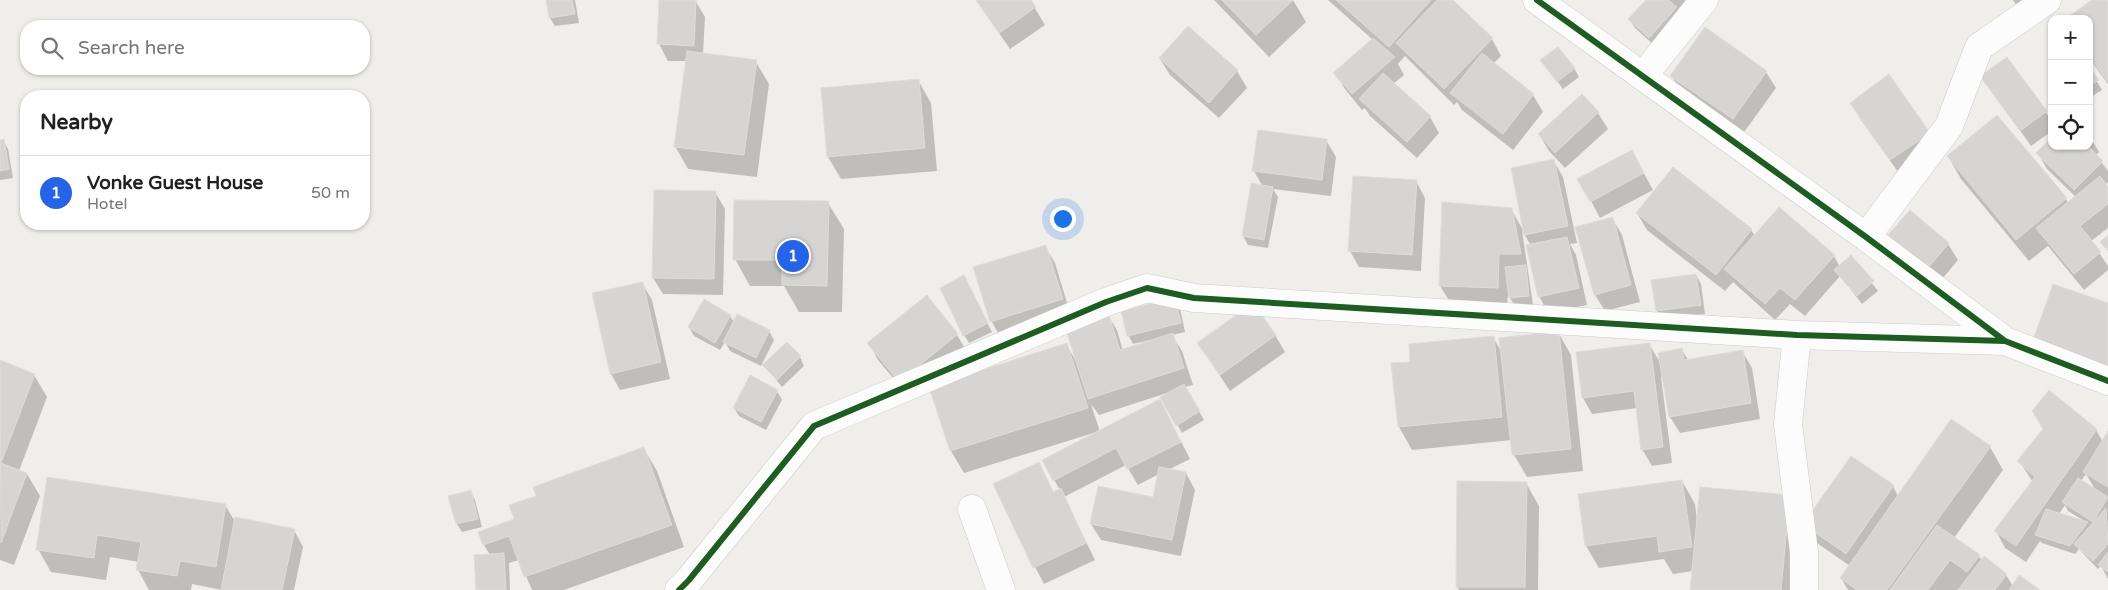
<!DOCTYPE html>
<html lang="en">
<head>
<meta charset="utf-8">
<style>
	body { margin:0; font-family:"Varela Round",sans-serif; background:#f6f6f6; color:#202124 }
	.controls { position:absolute; right:15px; top:15px; display:grid; overflow:hidden; border-radius:10px; box-shadow:0 1px 4px #0004 }
	.controls button { width:45px; height:45px; display:grid; place-items:center; padding:0; border:0; border-bottom:1px solid #e0e0e0; background:#fff; color:#202124; font:25px sans-serif }
	.you { position:absolute; left:1062px; top:218px; width:18px; height:18px; margin:-12px; border:4px solid #fff; border-radius:50%; background:#1a73e8; box-shadow:0 0 0 8px #1a73e833 }
	.badge { display:grid; place-items:center; width:32px; height:32px; border-radius:50%; background:#2563eb; color:#fff; font-size:16px; font-weight:700 }
	.pin { position:absolute; translate:-50% -50%; border:2px solid #fff; box-shadow:0 1px 5px #0006 }
	.list { margin:0; padding:0; list-style:none }
	h2 { display:flex; justify-content:space-between; align-items:center; height:65px; margin:0; padding:0 20px; font-size:21px }
	h2 small { font-size:16px; font-weight:400; color:#757577 }
	.list li { display:grid; grid-template-columns:32px 1fr auto; gap:15px; align-items:center; box-sizing:border-box; height:75px; padding:0 20px; border-top:1px solid #e0e0e0 }
	.list b { display:block; font-size:19px; white-space:nowrap }
	.list p { margin:0; font-size:16px; white-space:nowrap; color:#757577 }
	.list em { font-size:16px; font-style:normal; color:#757577 }
	.icon { flex:none; width:28px; height:28px; fill:none; stroke:currentColor; stroke-width:2; stroke-linecap:round; stroke-linejoin:round }
	.map { position:relative; flex:none; width:2108px; height:590px; overflow:hidden }
	.search { position:absolute; background:#fff; box-shadow:0 1px 4px #0004; left:20px; top:20px; width:350px; height:55px; display:flex; align-items:center; gap:12px; box-sizing:border-box; padding:0 18px; border-radius:20px; color:#757577; font-size:19px }
	.panel { position:absolute; background:#fff; box-shadow:0 1px 4px #0004; left:20px; top:90px; width:350px; height:140px; border-radius:20px }
	.map>svg:first-child { display:block }
</style>
</head>
<body>
<div class="map">
<svg width="2108" height="590" viewBox="0 0 2108 590">
	<rect width="100%" height="100%" fill="#efeeea"/>
	<!-- shadow -->
	<path fill="#0003" fill-rule="evenodd" d="M547 0H575L579 23 555 26 550 18Z
		M661 0H695L705 17 703 54 756 62 769 84 757 177 688 169 675 146 687 61H668L659 44Z
		M976 0H1030L1045 25 1010 49Z
		M1214 0H1293L1306 22 1269 57Z
		M1328 0H1451L1492 39 1501 56 1493 64 1533 95 1543 112 1513 150 1462 110 1457 102 1454 105 1405 56 1398 64 1404 75 1393 84 1430 117 1439 133 1417 158 1370 116 1365 108 1362 110 1345 89 1335 73 1373 40Z
		M1648 0H1698L1655 46 1635 28 1630 20Z
		M2013 0H2031L2018 8Z
		M2094 0H2108V84L2089 58V19Z
		M1706 29 1766 72 1776 88 1742 135 1681 92 1672 76Z
		M1160 59 1237 71 1247 88 1219 118 1170 75Z
		M2007 59 2052 121V131L2031 146 1982 76Z
		M1542 61 1574 68 1579 77 1563 89Z
		M2089 68 2102 90 2089 98Z
		M918 80 931 103 937 171 841 179 828 157 822 89Z
		M1582 96 1598 113 1608 129 1565 168 1549 151 1539 134Z
		M1851 103 1929 133 1901 176 1861 120Z
		M2089 135 2099 152 2096 155 2108 171V182L2105 185 2108 189V228L2091 241 2108 266V270L2084 290 2048 246 2029 261 1961 179 1948 156 2066 199 2068 203 2076 197 2047 169 2038 153 2052 146H2089Z
		M3 140 8 149 13 178 0 180V141Z
		M1326 140 1336 157 1331 196 1273 189 1278 197 1268 248 1248 245 1243 236 1263 187 1254 171Z
		M1553 160 1563 177 1577 243 1570 244 1576 255 1587 305 1548 313 1539 296 1531 246 1522 230 1533 305 1515 306 1510 298 1509 288 1507 304 1450 302 1440 286 1511 209 1523 230Z
		M1641 168 1653 190 1600 218 1591 201Z
		M1416 181 1425 198 1421 271 1359 267 1350 251Z
		M715 192 725 209 723 295 663 294 653 278Z
		M828 203 844 229 842 312H799L784 286H750L735 259Z
		M1637 213 1751 230 1755 236 1834 256 1840 267 1851 257 1878 291 1862 304 1840 276 1805 316 1790 304 1775 320 1733 282 1725 291 1647 230Z
		M1612 218 1622 235 1640 302 1605 311 1595 295Z
		M1890 235 1948 244 1958 260 1938 284 1899 251Z
		M1045 246 1055 263 1071 316 1001 338 992 322 975 268Z
		M1696 275 1701 284 1705 314 1662 319 1657 311 1653 281Z
		M642 283 652 300 670 379 620 390 611 374Z
		M968 286 992 332 969 343 964 335Z
		M927 297 957 335 967 352 909 397 878 360 869 343Z
		M1180 308 1185 332 1172 335 1182 351 1193 385 1185 387 1204 420 1182 433 1162 398 1170 392 1099 415 1091 404 1100 432 1169 418 1190 459 1168 470 1186 473 1195 490 1181 556 1101 540 1091 524 1154 498 1159 474 1138 485 1126 465 1064 497 1095 560 1044 584 1035 567 1039 463 1054 493 1060 490 1054 480 1097 432 964 473 951 451 930 388 1066 344 1076 361 1107 314 1117 330 1123 351 1150 342V340L1133 344 1128 335 1123 312Z
		M730 316 734 322 769 331 774 340 761 366 730 351 725 342 720 350 694 336 689 327Z
		M1558 332 1571 355 1583 471 1527 477 1514 455 1512 440 1412 450 1399 427 1393 364 1411 363 1493 337 1502 353Z
		M1275 335 1285 352 1230 391 1199 344Z
		M1649 344 1661 364 1682 350 1688 360 1742 351 1752 368 1760 419 1680 433 1670 417 1663 376 1661 377 1672 463 1652 466 1642 449 1637 408 1592 414 1583 398Z
		M800 357 804 366 782 387 764 365Z
		M0 362 34 375 47 397 19 471 27 474 40 496 14 565 0 560Z
		M777 391 782 400 766 430 739 416 734 408Z
		M2096 430 2103 442 2108 434V579L2101 566 2098 569 2079 549 2075 554 2042 543 2040 541 2026 562 2005 548 1996 531 2033 482 2019 461ZM2086 474 2096 491 2081 481ZM2065 505 2068 511 2086 522 2059 514Z
		M1990 447 2003 470 1954 538 1979 556 1982 561 2006 575 2013 586 2038 590H1848L1841 578 1850 566 1814 541 1805 524 1893 486 1898 496Z
		M644 449 657 471 684 547 564 590H532L519 560 509 563 510 590H478L490 555 484 545 515 520Z
		M48 479 225 505 236 523 294 530 303 547 294 590H222L192 584 191 590H149L138 570 139 562 110 557 106 580 51 572 38 549Z
		M1682 481 1695 504 1697 520 1790 496 1796 590H1692L1693 571 1673 574 1664 559 1599 568 1586 546 1579 495Z
		M1526 483 1539 506 1538 590H1459L1457 587Z
		M470 491 475 500 482 527 462 532 457 524 450 497Z"/>
	<!-- building -->
	<path fill="#d6d5d3" stroke="#deddd9" d="M546 0H572L575 14 549 18Z
		M659 0H696L694 46 657 44Z
		M976 0H1031L1036 7 999 33Z
		M1222 0H1293L1256 35Z
		M1336 0H1431L1389 47Z
		M1437 0H1453L1493 38 1444 89 1396 43Z
		M1646 0H1668L1677 7 1649 38 1628 19Z
		M2092 0H2108V82L2089 56V19H2065Z
		M1188 26 1238 70 1209 103 1159 58Z
		M1705 27 1767 71 1733 119 1670 76Z
		M1373 38 1395 57 1352 94 1333 73Z
		M1558 47 1575 68 1557 82 1540 60Z
		M687 51 757 60 744 155 674 147Z
		M1482 53 1534 94 1503 134 1450 93Z
		M2007 57 2047 111 2020 131 1980 76Z
		M2089 66 2099 80 2089 86Z
		M1383 73 1431 116 1407 142 1359 99Z
		M1889 74 1930 133 1890 160 1850 103Z
		M919 79 925 148 827 157 821 88Z
		M1582 94 1599 112 1555 153 1538 134Z
		M1997 115 2067 198 2016 240 1947 156Z
		M1258 130 1327 139 1322 180 1252 171Z
		M2052 137V146H2088L2103 161 2074 190 2036 153Z
		M4 139 9 169 0 171V140Z
		M1632 150 1644 173 1590 202 1577 179Z
		M1554 159 1568 226 1524 235 1511 168Z
		M1673 167 1752 229 1716 275 1636 213Z
		M1353 176 1417 180 1412 255 1348 251Z
		M2100 176 2108 187V204L2080 226 2101 252 2074 274 2036 228Z
		M1251 183 1273 187 1264 240 1242 236Z
		M654 190 716 191 714 279 652 278Z
		M734 200 829 201 827 286 782 285V260H733Z
		M1442 202 1512 208 1521 254H1499L1498 288 1439 286Z
		M1779 207 1835 255 1795 300 1780 288 1765 304 1724 269Z
		M1910 210 1949 243 1928 268 1888 235Z
		M1613 217 1631 285 1594 295 1575 227Z
		M2108 235V251L2100 242Z
		M1567 237 1579 288 1538 297 1526 245Z
		M1046 245 1063 299 990 322 973 267Z
		M1851 255 1874 281 1857 296 1834 270Z
		M1526 265 1529 296 1509 298 1505 267Z
		M1696 274 1701 305 1656 311 1651 280Z
		M964 275 988 323 963 336 940 288Z
		M643 282 661 362 610 374 592 293Z
		M2053 284 2108 303V370L2032 343Z
		M927 295 958 334 899 382 867 343Z
		M1175 298 1181 323 1127 336 1121 311Z
		M704 299 731 315 715 343 688 327Z
		M1253 303 1276 335 1220 375 1197 343Z
		M1108 312 1120 350 1173 333 1184 368 1088 399 1065 327Z
		M737 314 770 330 756 358 723 342Z
		M1559 331 1571 449 1512 455 1499 338Z
		M1494 336 1502 417 1398 427 1391 363 1410 362 1409 344Z
		M787 342 801 356 777 380 762 365Z
		M1067 343 1088 408 950 451 929 387Z
		M1650 343 1663 447 1641 450 1634 391 1582 398 1576 352Z
		M1682 348 1684 360 1743 350 1751 403 1669 417 1658 353Z
		M0 360 35 374 1 463 27 473 1 543Z
		M750 375 778 390 761 422 733 408Z
		M1184 384 1200 411 1176 426 1160 397Z
		M2049 390 2097 429 2016 546 1994 531 2035 477 2017 461 2043 429 2032 411Z
		M1160 399 1181 442 1127 469 1116 448 1053 481 1042 460Z
		M1951 419 1991 446 1887 590H1857L1840 578Z
		M2108 431V487L2083 472Z
		M644 447 672 525 524 577 509 536 483 545 478 532 514 519 509 505 536 496 533 487Z
		M1851 456 1894 485 1846 554 1803 524Z
		M1039 462 1053 492 1061 488 1086 543 1033 568 993 484Z
		M1159 467 1186 472 1172 540 1090 524 1098 486 1153 497Z
		M47 477 226 504 216 567 180 561 177 576 136 570 141 542 97 535 94 558 36 550Z
		M2078 478 2108 497 2093 522 2062 502Z
		M1682 480 1692 547 1659 552 1657 536 1585 546 1578 494Z
		M1457 481 1527 482 1525 587H1456Z
		M1700 487 1790 495 1781 590H1690Z
		M471 490 478 519 456 524 448 496Z
		M2106 508 2108 544 2093 561 2074 544Z
		M2046 509 2088 522 2070 546 2035 535Z
		M235 517 295 529 282 590H221Z
		M1937 525 1980 555 1967 572 1950 560 1928 590H1890Z
		M2108 552V572L2098 565Z
		M504 553 506 590H476L474 555Z
		M1984 556 2007 574 1995 590H1958Z
		M2019 575 2040 590H2009Z"/>
	<g fill="none" stroke-linecap="round" stroke-linejoin="round">
		<!-- minor casing -->
		<g stroke="#cbcccc" stroke-width="29">
			<path id="minor" d="M1537 0 1866 237 2005 341 2108 381
				M1643 76 1704 0
				M1866 237 1949 126 1979 47 2047 0
				M1797 335 1788 424 1804 552V590
				M972 509 1001 590
				M679 590 689 580 814 426 1106 302 1147 288 1194 298 1797 335 2005 341"/>
		</g>
		<!-- minor -->
		<use href="#minor" stroke="#fdfcfc" stroke-width="28"/>
		<!-- cycleway casing -->
		<g stroke="#fff" stroke-width="9">
			<path id="cycleway" d="M1537 0 1866 237 2005 341 2108 381
				M679 590 689 580 814 426 1106 302 1147 288 1194 298 1797 335 2005 341"/>
		</g>
		<!-- cycleway -->
		<use href="#cycleway" stroke="#1b5e20" stroke-width="6"/>
	</g>
</svg>
<div class="controls">
<button>+</button>
<button>−</button>
<button><svg class="icon" aria-label="locate" viewBox="0 0 24 24"><circle cx="12" cy="12" r="6"/><path d="M12 2v4M12 18v4M2 12h4M18 12h4"/></svg></button>
</div>
<div class="you"></div>
<div class="pin badge" style="left:793px;top:256px">1</div>
<div class="search"><svg class="icon" aria-label="search" viewBox="0 0 24 24"><circle cx="10" cy="10" r="6"/><path d="M15 15l6 6"/></svg>Search here</div>
<section class="panel">
<h2>Nearby<small></small></h2>
<ul class="list">
<li><span class="badge">1</span><div><b>Vonke Guest House</b><p>Hotel</p></div><em>50 m</em></li>
</ul>
</section>
</div>
</body>
</html>
